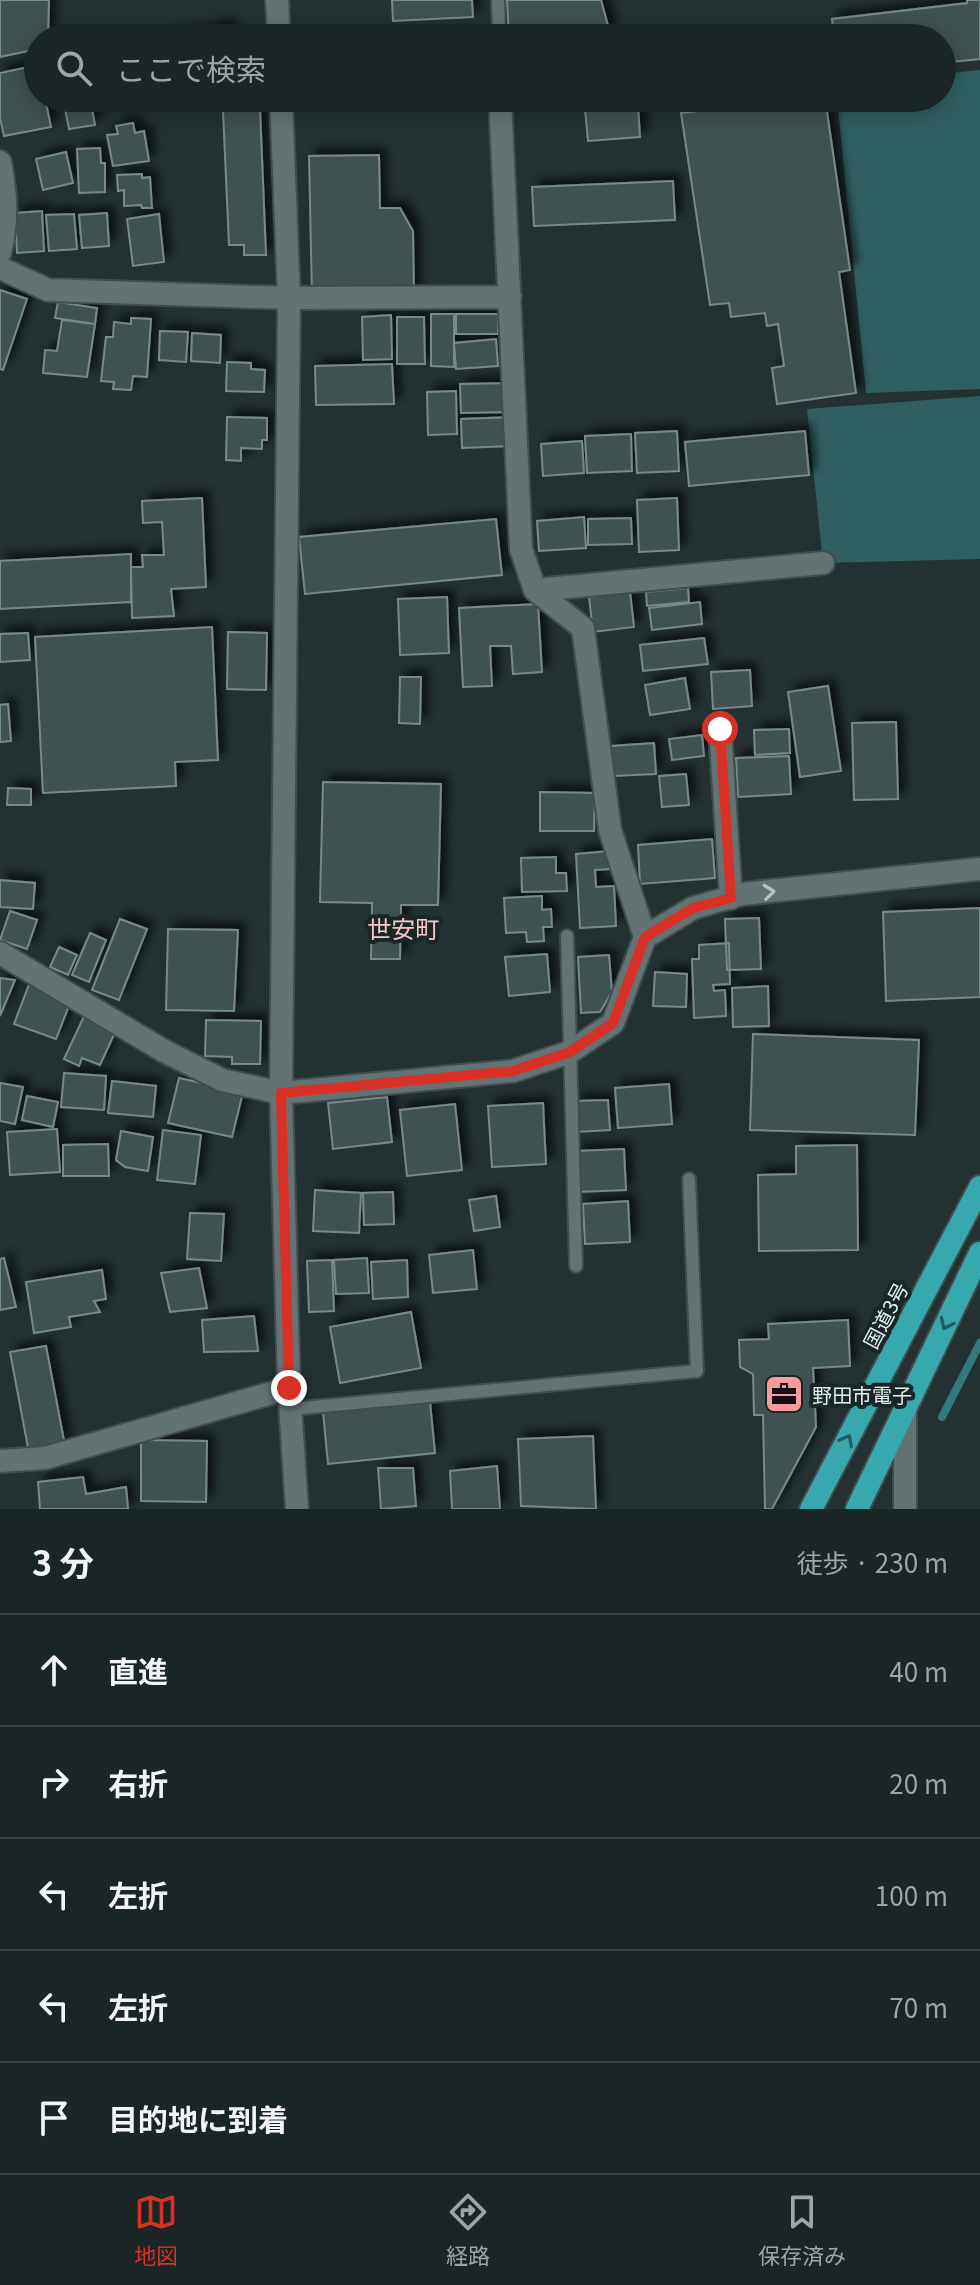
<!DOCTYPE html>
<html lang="ja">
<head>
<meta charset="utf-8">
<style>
	body { margin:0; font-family:Georgia,"Noto Sans JP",serif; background:#273132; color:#f1f3f6 }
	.stop { position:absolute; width:24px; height:24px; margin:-18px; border:6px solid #d93025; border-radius:50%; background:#fff }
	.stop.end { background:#d93025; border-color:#fff; box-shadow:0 2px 8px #0008 }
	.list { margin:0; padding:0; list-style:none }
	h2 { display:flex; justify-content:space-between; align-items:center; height:104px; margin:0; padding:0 32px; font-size:34px }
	h2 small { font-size:26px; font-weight:400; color:#9fa5a7 }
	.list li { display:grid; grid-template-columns:52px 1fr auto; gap:24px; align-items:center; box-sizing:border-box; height:112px; padding:0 32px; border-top:2px solid #384243 }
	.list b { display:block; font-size:30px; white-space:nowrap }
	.list em { font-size:26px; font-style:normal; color:#9fa5a7 }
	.icon { flex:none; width:44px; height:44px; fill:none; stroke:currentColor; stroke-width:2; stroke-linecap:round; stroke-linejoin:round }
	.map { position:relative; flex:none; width:980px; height:1509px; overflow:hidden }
	.search { position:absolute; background:#1a2526; box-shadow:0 4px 20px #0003; left:24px; right:24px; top:24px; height:88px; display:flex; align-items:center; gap:20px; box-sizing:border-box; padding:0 28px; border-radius:44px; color:#9fa5a7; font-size:30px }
	.sheet { height:664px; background:#1a2526 }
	nav { display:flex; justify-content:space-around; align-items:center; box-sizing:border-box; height:112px; border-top:2px solid #384243; background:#1a2526; font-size:22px; color:#9fa5a7 }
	nav a { display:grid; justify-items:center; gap:4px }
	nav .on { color:#d93025 }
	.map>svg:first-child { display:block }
</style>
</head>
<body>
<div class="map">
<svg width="980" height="1509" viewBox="0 0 980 1509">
	<defs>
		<filter id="shadow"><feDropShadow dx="7" dy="-7" stdDeviation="4" flood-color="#0009"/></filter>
	</defs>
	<rect width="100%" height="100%" fill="#233132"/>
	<!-- green -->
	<path fill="#2f5f61" d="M980 70V389L866 393 837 98H942V74Z
		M980 396V559L823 563 807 409Z"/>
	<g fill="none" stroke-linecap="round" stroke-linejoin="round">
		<!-- stream -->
		<path stroke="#307a7e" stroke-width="8" d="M942 1417 980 1343"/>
	</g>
	<!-- building -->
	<path fill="#415151" stroke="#78898a" stroke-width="2" filter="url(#shadow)" d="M0 0H49L48 38H38V49L0 57Z
		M392 0H472L473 17 393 21Z
		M507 0H601L610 33 555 38H509Z
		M967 0H980V59L942 63V38H834L832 19 967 3Z
		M229 26 231 38H162Z
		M38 65V98H45L51 127 4 136 0 118V73Z
		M63 98H90L95 125 69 129Z
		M135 98H158V99L136 104Z
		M804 98H825L850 270 839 272 856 393 777 404 772 368 784 366 778 324 767 326 765 313 731 317 729 303 710 305 681 113Z
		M638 106 640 137 588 141 585 109Z
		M260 109 266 255H244V245H229L223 111Z
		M133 123 135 133 144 131 149 161 113 166 107 135 118 134 116 126Z
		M100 148 101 163H105V192L79 193 77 149Z
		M66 152 73 183 43 190 36 159Z
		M379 155 380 208H400L413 231 414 295 312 297 309 156Z
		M142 174V178L150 177 152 208H142L141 205 124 206V190L118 191 117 175Z
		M673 181 675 220 534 226 532 187Z
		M42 211 44 251 17 253 15 213Z
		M107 213 109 246 82 248 79 215Z
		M74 214 77 249 49 251 46 215Z
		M159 214 164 262 133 266 127 219Z
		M0 290 27 299 3 370 0 369Z
		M58 302 97 308 95 324 55 318Z
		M431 314H454V367L431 366Z
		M456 314H498V334H456Z
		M391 315 392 359 363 360 362 317Z
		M397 317H424L425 364H397Z
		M131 318 151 319 147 377 133 376 131 390 113 389 114 382 101 381 106 337H113L114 322 131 324Z
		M62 320 95 324 87 377 43 373 45 350 57 351Z
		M160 331 188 332 186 362 159 360Z
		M192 333 221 335 220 363 191 361Z
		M496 339 498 366 456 369 454 343Z
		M227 362 251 363V369L265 370 264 392 226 391Z
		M392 364 394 404 316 405 315 366Z
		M511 383 512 412 461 413 460 384Z
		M456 391 457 434 428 435 427 392Z
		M227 417 267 418V440H262V449L241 448V461L226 460Z
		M513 417V446L462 448 461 419Z
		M677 431 679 471 637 473 635 433Z
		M805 431 809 475 689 486 685 442Z
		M631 434 632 471 587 473 585 436Z
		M582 441 584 473 543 476 541 444Z
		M202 498 206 587 171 589 174 616 132 618 131 567H143L142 555H164L162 522 143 523 142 501Z
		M677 498 679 550 639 552 637 500Z
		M584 517 586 548 539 551 537 521Z
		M631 518 632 544 588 545V519Z
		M496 519 502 575 305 594 299 537Z
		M131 554V602L0 609V561Z
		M688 588 689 602 647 606 646 592Z
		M630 592 634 627 593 632 589 597Z
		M447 597 449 653 400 655 398 599Z
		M700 602 702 624 652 630 649 608Z
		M538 604 542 672 513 674 511 646H490L492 686 463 687 459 608Z
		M212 627 218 760 175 762 176 786 43 793 35 637Z
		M228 632 267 633 266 690 227 689Z
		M28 633 30 660 0 662V634Z
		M704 638 708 664 643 671 640 645Z
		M750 670 752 706 713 709 711 672Z
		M400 677H421L420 724 399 723Z
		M685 678 690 709 650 715 645 685Z
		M828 686 841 771 800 777 788 692Z
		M8 704 11 741 0 742V705Z
		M896 722 898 799 854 800 852 723Z
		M789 729 790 753 755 755 754 730Z
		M702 735 704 756 672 760 669 739Z
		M654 743 656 774 613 776 611 746Z
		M789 756 791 794 738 797 736 758Z
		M686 774 689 805 662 807 659 776Z
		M323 782 441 784 438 905H401L400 959H371L372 903 320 902Z
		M8 788 31 789V805H7Z
		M540 792 595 793 594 831H540Z
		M712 839 715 878 640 884 638 845Z
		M609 851 610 869 595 870 596 887 614 886 616 926 580 928 576 854Z
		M556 857V873H566L567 891 522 892 521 858Z
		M0 880 35 883 33 909 0 907Z
		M542 896V910L551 909 552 927H543L544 941 527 942 526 932 506 933 504 898Z
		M980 908V997L886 1001 883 912Z
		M10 911 37 920 27 949 0 940Z
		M759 918 761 969 727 970 725 919Z
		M120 919 147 929 119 1000 92 990Z
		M168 929 238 930 234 1011 166 1010Z
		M90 933 106 940 89 982 72 975Z
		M729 943 730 984 713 985 714 991 725 990 726 1016 694 1018 692 959H699V945Z
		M59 947 77 955 68 975 50 967Z
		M547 954 550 992 509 996 505 957Z
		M609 955 612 992 600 1012 581 1013 578 957Z
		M655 972 687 974 686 1007 653 1006Z
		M0 978 15 980 0 1016Z
		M30 982 72 998 56 1039 14 1024Z
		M768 986 769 1026 733 1027 732 988Z
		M85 1014 117 1028 100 1065 82 1058 79 1066 64 1059Z
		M206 1020 261 1021 260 1064H232V1057L205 1056Z
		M753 1034 919 1040 915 1135 750 1130Z
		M64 1073 106 1076 104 1110 61 1107Z
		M179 1078 243 1092 232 1137 168 1123Z
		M112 1081 156 1086 153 1117 108 1113Z
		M0 1083 23 1087 15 1124 0 1121Z
		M669 1084 672 1124 618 1128 615 1088Z
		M27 1096 58 1102 53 1127 22 1120Z
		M387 1097 392 1142 333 1149 328 1103Z
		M608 1100 610 1130 576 1132 575 1101Z
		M543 1103 546 1164 492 1167 488 1106Z
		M455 1104 462 1170 407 1176 400 1110Z
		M57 1129 60 1172 10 1175 7 1132Z
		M163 1130 201 1135 195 1184 157 1180Z
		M121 1131 153 1137 148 1171 125 1167 116 1160Z
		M108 1144 109 1176H63V1145Z
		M857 1145 858 1250 759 1251 758 1175 796 1174V1146Z
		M624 1149 626 1190 577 1192 576 1151Z
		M315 1190 361 1193 359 1233 313 1231Z
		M393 1192 394 1224 364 1225 363 1193Z
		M496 1196 500 1227 474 1231 469 1200Z
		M628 1201 630 1242 585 1244 583 1204Z
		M190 1213 224 1214 221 1261 187 1259Z
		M473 1250 477 1289 433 1293 429 1255Z
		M4 1258 16 1307 0 1310V1259Z
		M367 1258 369 1293 336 1294 334 1260Z
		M332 1260 334 1311 309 1312 307 1261Z
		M407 1260 408 1297 373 1299 371 1262Z
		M199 1268 207 1308 170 1312 161 1273Z
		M102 1270 106 1299 94 1301 100 1312 69 1317 71 1327 34 1333 26 1282Z
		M411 1312 421 1368 340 1383 330 1327Z
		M254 1316 258 1351 204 1352 202 1320Z
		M848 1320 850 1366 813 1368 816 1427 772 1509H765L763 1415H754L753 1374 740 1367 739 1340 769 1339 768 1324Z
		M46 1346 65 1446 29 1453 10 1352Z
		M430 1402 435 1453 328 1464 323 1412Z
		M593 1436 596 1509 521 1506 518 1439Z
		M141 1440 207 1441 206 1502 141 1501Z
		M497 1466 500 1509H452L450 1471Z
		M378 1468H413L416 1506 381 1509Z
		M83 1477 86 1494 126 1487 128 1509H40L38 1482Z"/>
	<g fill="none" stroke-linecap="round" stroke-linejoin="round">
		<!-- service casing -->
		<g stroke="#404c4d" stroke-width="16">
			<path id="service" d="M498 0 499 38
				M567 936 576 1266
				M291 1409 697 1371 689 1179"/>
		</g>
		<!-- minor casing -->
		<g stroke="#404c4d" stroke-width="26">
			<path id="minor" d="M277 0 279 38
				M281 98 289 298 281 1093 289 1388 297 1509
				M0 162C6 193 8 221 0 252
				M0 268 48 290 289 298 510 297
				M535 590 823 563
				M720 729 731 898
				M645 937 693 908 742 894 980 869
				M0 953 164 1051 222 1080 281 1093 513 1071 570 1052 613 1023 645 937 610 830 583 628 535 590 521 549 500 98
				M905 1409V1509
				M0 1461 45 1458 289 1388"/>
		</g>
		<!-- trunk casing -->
		<g stroke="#404c4d" stroke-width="26">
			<path id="trunk" d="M811 1509 980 1187
				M857 1509 980 1253"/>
		</g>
		<!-- service -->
		<use href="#service" stroke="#637374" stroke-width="12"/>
		<!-- minor -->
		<use href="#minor" stroke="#637374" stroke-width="22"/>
		<!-- trunk -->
		<use href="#trunk" stroke="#36a8ae" stroke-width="22"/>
	</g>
	<!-- one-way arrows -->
	<defs><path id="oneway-chevron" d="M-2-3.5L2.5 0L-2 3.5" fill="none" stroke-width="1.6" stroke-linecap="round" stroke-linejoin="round" transform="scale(2)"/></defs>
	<use stroke="#b8c4c4" href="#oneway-chevron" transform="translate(769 892) rotate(-6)"/>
	<g stroke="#255b5e">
		<use href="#oneway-chevron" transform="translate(946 1324) rotate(116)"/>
		<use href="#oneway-chevron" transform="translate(847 1440) rotate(-62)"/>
	</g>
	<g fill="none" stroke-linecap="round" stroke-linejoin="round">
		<!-- route -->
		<path stroke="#d93025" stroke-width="10" d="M289 1388 281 1093 513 1071 570 1052 613 1023 645 937 693 908 731 898 720 729"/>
	</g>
	<!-- icons -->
	<defs>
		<g id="office-square" transform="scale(2)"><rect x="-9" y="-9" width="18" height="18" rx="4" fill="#f59b9a" stroke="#192728"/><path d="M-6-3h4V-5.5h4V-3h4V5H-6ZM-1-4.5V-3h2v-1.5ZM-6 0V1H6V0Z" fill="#111"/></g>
	</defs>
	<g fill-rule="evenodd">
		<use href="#office-square" x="784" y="1394"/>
	</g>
	<g text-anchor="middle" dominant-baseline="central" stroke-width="8" stroke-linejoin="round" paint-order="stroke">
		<!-- street labels -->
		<g font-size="20" fill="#e6efef" stroke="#192728">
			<text transform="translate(885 1315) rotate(-62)">国道3号</text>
		</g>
		<!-- poi labels -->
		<g font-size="20" fill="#e6efef" stroke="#192728" text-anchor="start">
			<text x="812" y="1394">野田市電子</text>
		</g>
		<!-- quarter labels -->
		<g font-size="24" fill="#fac5c4" stroke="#192728">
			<text x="403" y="927">世安町</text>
		</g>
	</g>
</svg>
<div class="stop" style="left:720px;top:729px"></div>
<div class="stop end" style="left:289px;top:1388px"></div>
<div class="search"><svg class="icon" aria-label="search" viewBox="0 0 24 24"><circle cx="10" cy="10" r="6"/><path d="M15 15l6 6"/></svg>ここで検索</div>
</div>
<section class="sheet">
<h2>3 分<small>徒歩 · 230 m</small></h2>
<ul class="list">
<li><svg class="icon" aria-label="ahead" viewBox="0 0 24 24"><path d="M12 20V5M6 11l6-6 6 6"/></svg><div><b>直進</b></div><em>40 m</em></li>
<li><svg class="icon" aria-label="right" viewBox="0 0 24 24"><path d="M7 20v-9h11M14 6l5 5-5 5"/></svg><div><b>右折</b></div><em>20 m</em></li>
<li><svg class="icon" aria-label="left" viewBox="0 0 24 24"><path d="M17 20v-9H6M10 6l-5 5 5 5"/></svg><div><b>左折</b></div><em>100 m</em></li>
<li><svg class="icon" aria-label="left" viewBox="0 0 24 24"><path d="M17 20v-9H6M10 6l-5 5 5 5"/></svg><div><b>左折</b></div><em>70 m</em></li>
<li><svg class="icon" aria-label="arrive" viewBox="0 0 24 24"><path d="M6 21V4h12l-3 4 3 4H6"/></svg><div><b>目的地に到着</b></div></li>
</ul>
</section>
<nav>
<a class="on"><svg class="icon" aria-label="map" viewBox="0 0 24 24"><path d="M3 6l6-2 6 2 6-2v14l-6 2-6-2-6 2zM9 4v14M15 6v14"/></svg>地図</a>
<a><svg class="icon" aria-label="directions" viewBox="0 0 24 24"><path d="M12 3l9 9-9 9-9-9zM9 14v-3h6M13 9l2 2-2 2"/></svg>経路</a>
<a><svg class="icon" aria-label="saved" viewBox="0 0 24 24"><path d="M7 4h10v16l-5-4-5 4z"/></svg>保存済み</a>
</nav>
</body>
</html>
